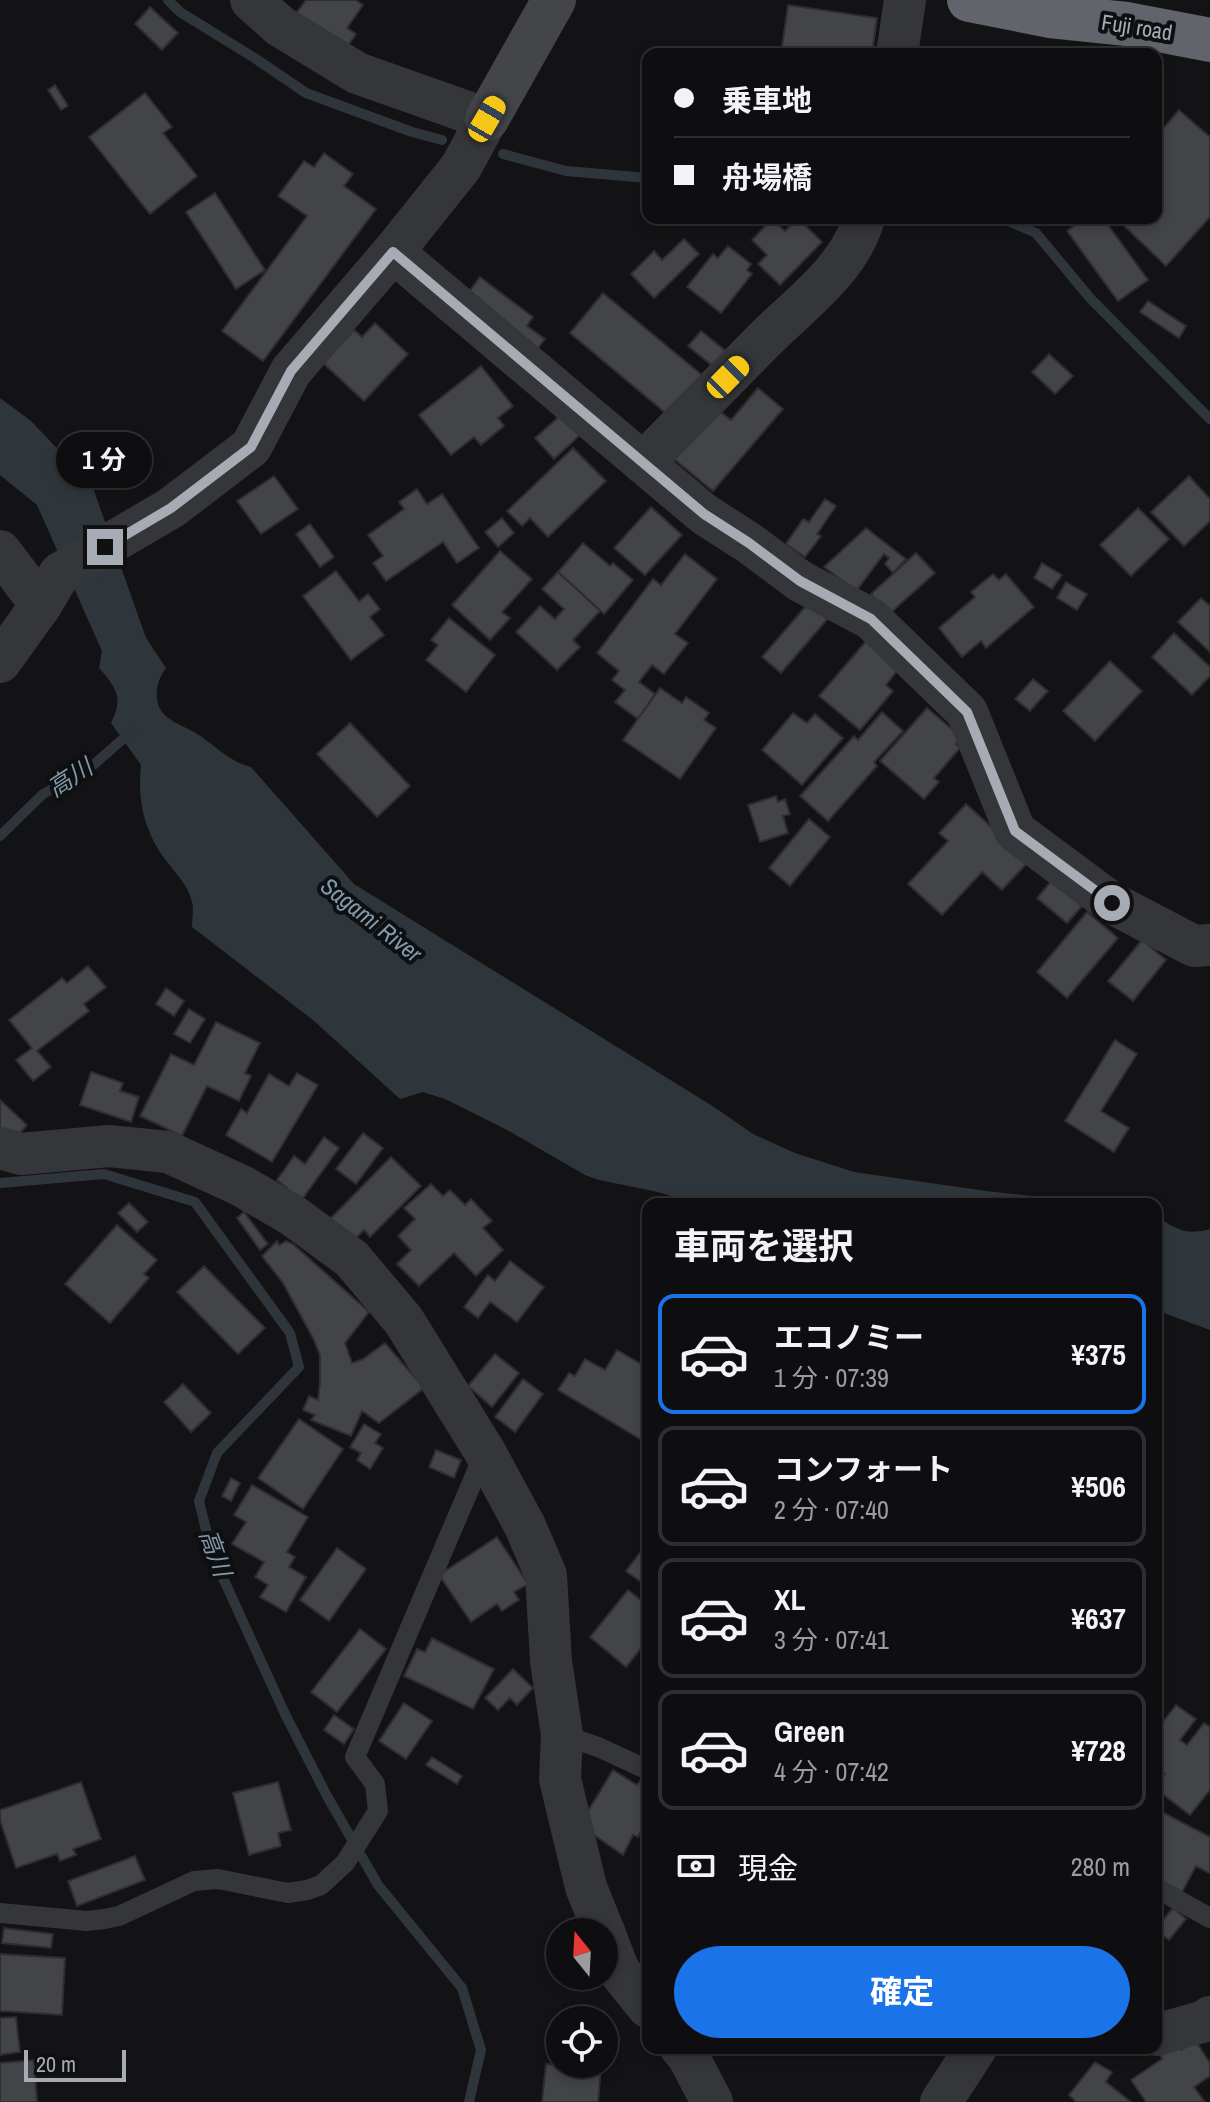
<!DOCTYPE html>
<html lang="ja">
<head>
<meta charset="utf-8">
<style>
  body { margin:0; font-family:"Archivo Narrow","Noto Sans JP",sans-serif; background:#1c1c1e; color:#f1f3f6; height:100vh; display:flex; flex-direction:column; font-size:30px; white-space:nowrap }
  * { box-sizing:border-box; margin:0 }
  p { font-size:26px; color:#9b9c9f }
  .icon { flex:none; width:44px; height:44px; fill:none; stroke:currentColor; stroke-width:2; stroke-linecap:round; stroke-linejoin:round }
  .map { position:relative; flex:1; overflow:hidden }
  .details { position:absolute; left:642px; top:1198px; width:520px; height:856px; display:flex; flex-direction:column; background:#0e0e10; border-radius:16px; box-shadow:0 4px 12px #0003,0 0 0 2px #2e2e30 }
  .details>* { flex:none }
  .hud { position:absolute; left:642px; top:48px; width:520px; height:176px; border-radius:16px; box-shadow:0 4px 12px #0003,0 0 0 2px #2e2e30; display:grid; align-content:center; height:176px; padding:0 32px; background:#0e0e10 }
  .needle { width:52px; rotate:342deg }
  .buttons { position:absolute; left:546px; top:1918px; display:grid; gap:16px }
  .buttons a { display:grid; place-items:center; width:72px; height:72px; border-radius:50%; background:#0e0e10; box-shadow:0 4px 12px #0003,0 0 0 2px #2e2e30; font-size:40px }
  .scale { position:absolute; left:24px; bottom:20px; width:102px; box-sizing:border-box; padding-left:8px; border:4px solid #a7abb4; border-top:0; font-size:22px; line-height:28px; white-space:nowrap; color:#a7abb4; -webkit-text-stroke:6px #0e0f10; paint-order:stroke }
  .end { position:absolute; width:36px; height:36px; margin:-18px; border:10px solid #a7abb4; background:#111; box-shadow:0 0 0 4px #111 }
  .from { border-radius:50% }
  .bubble { position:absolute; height:56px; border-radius:28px; background:#0e0e10; box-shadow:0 4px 12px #0003,0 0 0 2px #2e2e30; font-size:26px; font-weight:700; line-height:56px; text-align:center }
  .car { position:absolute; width:24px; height:48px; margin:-24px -12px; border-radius:10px; box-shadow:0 0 6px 2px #0007; background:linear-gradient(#f5c518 24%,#345 0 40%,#f5c518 0 76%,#345 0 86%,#f5c518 0) }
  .hud b { display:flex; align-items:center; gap:28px; height:76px; font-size:30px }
  .hud b+b { border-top:2px solid #2e2e30 }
  .hud i { width:20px; height:20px; background:#f1f3f6 }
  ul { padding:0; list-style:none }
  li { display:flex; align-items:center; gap:24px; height:120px; margin:0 16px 12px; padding:0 16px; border:4px solid #2e2e30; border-radius:16px }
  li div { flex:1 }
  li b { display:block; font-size:30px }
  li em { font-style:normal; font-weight:700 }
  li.on { border-color:#1a73e8 }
  li>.icon { width:72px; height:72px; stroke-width:1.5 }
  h2 { padding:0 32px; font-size:36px; line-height:96px }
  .pay { display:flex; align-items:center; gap:20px; height:88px; padding:0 32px; font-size:30px }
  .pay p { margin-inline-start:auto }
  .cta { display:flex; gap:16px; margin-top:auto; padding:16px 32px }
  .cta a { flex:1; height:92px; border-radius:48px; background:#1a73e8; color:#fff; font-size:32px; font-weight:700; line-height:92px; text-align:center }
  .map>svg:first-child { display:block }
  .water { fill:#2e363c }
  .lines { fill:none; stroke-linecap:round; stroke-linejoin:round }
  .stream { stroke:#2e363c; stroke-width:10 }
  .building { fill:#434448; stroke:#2e2e31; stroke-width:2 }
  .lane { stroke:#353639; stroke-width:20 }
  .street { stroke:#353639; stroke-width:42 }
  .secondary { stroke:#434549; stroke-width:44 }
  .highway { stroke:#61646a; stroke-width:44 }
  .route { stroke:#a7abb4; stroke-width:10 }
  .labels { text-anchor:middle; stroke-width:8; stroke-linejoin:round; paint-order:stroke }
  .street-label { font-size:22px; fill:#a7abb4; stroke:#0e0f10 }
  .water-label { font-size:24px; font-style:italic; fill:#8199ab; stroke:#0e0f10 }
</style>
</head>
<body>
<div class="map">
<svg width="1210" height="2102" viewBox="0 0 1210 2102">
  <rect width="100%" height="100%" fill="#131315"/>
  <!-- water -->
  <g class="water">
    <path d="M0,398l31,23 61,64 54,153 20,30c-6,8 -8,14 -9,23 -3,30 26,32 45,46 16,12 29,25 49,30l103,117 360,223 39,27 42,19 59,19 132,19 119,13h-408l-39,-12 -59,-12 -14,-5 -76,-44 -64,-32 -22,-7 -23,7 -87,-79 -121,-93c0,-8 2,-18 0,-25 -4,-20 -24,-36 -34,-53 -16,-27 -20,-53 -17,-84l-30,-42c13,-25 5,-36 -12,-55l3,-17 -65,-146 -37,-30z"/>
    <path d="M1156,1216c20,13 30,20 54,13v101l-54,-20z"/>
  </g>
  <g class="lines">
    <!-- stream -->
    <g class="stream">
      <path d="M168,0l12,12 73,45 53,36 106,39 30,8"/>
      <path d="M503,154l63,17 82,7"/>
      <path d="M1001,218l35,15 54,65 120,121"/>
      <path d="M0,836l43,-42 48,-27 41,-36"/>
      <path d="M0,1183l104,-9 91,28 95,131 9,34 -82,86 -18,48 13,53 74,162 41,80 51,89 84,103 19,62 -12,52"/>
    </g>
  </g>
  <!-- building -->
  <g class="building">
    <path d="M306,0h50l7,5 -16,23 9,6 -14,20 -50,-35z"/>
    <path d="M788,5l89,13 -5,36h-91z"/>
    <path d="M150,7l28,26 -16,17 -27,-26z"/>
    <path d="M55,85l13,21 -7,4 -13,-20z"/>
    <path d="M145,93l27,34 -9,6 34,43 -47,38 -61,-77z"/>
    <path d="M1179,110l31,27v80l-44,49 -50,-48h40v-81z"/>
    <path d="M324,153l29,21 -9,12 32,23 -113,152 -41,-30 85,-115 -29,-20 26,-35 10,6z"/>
    <path d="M215,193l50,77 -29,19 -50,-77z"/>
    <path d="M798,218l24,24 -42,43 -22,-21 9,-9 -15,-15 20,-21 13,12z"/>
    <path d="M1085,218h18l45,62 -30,21 -51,-70z"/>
    <path d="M684,239l15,15 -45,44 -23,-24 23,-23 8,9z"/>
    <path d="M728,246l23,18 -4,6 5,4 -31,39 -34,-26 26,-33 5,4z"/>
    <path d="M480,277l53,40 -6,9 18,13 -9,12 -71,-54z"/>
    <path d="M603,293l99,82 -34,40 -98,-82z"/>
    <path d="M1148,301l38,25 -7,12 -39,-26z"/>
    <path d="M375,323l33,31 -44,47 -41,-38 31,-33 8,7z"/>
    <path d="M701,331l26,21 -13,15 -26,-21z"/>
    <path d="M1049,354l24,22 -18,18 -23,-22z"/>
    <path d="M481,366l32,40 -15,12 6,8 -23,19 -7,-8 -23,18 -32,-40z"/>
    <path d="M758,388l25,21 -70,82 -45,-37 49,-45 14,11z"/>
    <path d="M562,414l18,21 -26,24 -19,-21z"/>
    <path d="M573,448l33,33 -58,56 -18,-19 -8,8 -15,-15z"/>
    <path d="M274,476l24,33 -37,25 -24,-33z"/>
    <path d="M1189,476l21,23v22l-26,25 -33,-34z"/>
    <path d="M417,489l10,15 15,-10 37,54 -22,15 -14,-21 -57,39 -13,-18 10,-7 -15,-21 36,-26 -5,-7z"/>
    <path d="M825,499l11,7 -19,28 4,2 -16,21 -19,-13 17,-25 6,3z"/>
    <path d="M651,507l31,28 -37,40 -31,-27z"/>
    <path d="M1138,508l31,31 -38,37 -31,-31z"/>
    <path d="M502,518l12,15 -16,14 -13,-15z"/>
    <path d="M310,524l24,33 -14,10 -24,-33z"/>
    <path d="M866,528l40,31 -13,14 -8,-9 4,-6 -5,-4 -28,37 -32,-24z"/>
    <path d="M583,543l27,23 3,-3 20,17 -29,34 -46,-42z"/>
    <path d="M500,551l32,28 -30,33 8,6 -20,22 -38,-35z"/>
    <path d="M916,553l19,20 -46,41 -18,-20z"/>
    <path d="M685,554l32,25 -42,55 13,9 -24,31 -12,-9 -13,17 16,12 -17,25 -23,-17 10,-12 -13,-10 7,-9 -22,-18 56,-74 8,6z"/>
    <path d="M1042,563l20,12 -10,14 -18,-11z"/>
    <path d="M336,571l23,30 9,-7 12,15 -10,8 14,18 -33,25 -48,-64z"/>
    <path d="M558,572l42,39 -27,29 7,7 -23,23 -41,-38 24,-26 15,13 9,-10 -22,-20z"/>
    <path d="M993,574l6,6 7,-6 28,33 -48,41 -5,-7 -19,16 -23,-29 36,-31 -4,-5z"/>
    <path d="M1066,582l21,12 -10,16 -20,-12z"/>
    <path d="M1201,598l9,8v46l-32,-30z"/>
    <path d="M811,600l19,16 -49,57 -19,-16z"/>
    <path d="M449,618l46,37 -29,37 -40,-32 12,-15 -7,-5z"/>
    <path d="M1174,633l36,34v9l-18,19 -40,-38z"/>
    <path d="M868,639l32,28 -14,18 7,6 -33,39 -41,-34z"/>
    <path d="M1110,661l32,30 -47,50 -32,-30z"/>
    <path d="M1033,679l15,12 -18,20 -15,-12z"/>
    <path d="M660,688l22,15 4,-6 23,16 -5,7 12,8 -36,51 -57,-39z"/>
    <path d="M927,708l34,29 -5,7 4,4 -26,30 5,4 -15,17 -44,-38z"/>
    <path d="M882,712l21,19 -29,31 3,4 -49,55 -28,-25 54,-60 4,4z"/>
    <path d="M793,713l14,10 8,-9 28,24 -41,47 -40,-35z"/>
    <path d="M350,723l60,63 -33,31 -60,-63z"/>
    <path d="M776,796l2,6 7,-3 5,15 -7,2 5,17 -28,9 -12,-37z"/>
    <path d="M966,804l63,57 -27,29 -20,-18 -40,43 -34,-31 40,-43 -9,-8z"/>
    <path d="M809,819l21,18 -40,49 -21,-18z"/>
    <path d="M1052,880l30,26 -15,17 -30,-25z"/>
    <path d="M1087,912l31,26 -51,60 -30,-26z"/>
    <path d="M1142,940l24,20 -33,41 -25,-20z"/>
    <path d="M88,966l18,21 -22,17 5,7 -52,40 14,16 -18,14 -17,-21 16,-12 -23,-28 53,-42 5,5z"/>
    <path d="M166,988l18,13 -10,15 -18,-12z"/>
    <path d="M189,1009l16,10 -15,24 -16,-9z"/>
    <path d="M216,1022l44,21 -15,30 6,3 -12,25 -32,-15 -25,50 -42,-20 31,-62 23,11z"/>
    <path d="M1115,1040l22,14 -36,57 28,17 -15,24 -49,-31z"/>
    <path d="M91,1072l32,11 -3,8 19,6 -8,25 -51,-17z"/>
    <path d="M297,1073l21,12 -46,77 -46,-27 15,-26 6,4 22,-39 20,12z"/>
    <path d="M0,1100l27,25 -11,13 -16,-3z"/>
    <path d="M363,1133l20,15 -27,36 -20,-15z"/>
    <path d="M324,1137l15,11 -39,54 -15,-11 2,-3 -10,-8 17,-24 11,8z"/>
    <path d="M391,1157l30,29 -51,51 -6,-7 -13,13 -22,-23z"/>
    <path d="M431,1184l12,12 7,-6 15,15 6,-6 21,22 -9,7 20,22 -27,26 -22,-23 -35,33 -22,-22 14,-14 -13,-14 17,-17 -11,-11z"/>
    <path d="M129,1203l19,19 -11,10 -19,-19z"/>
    <path d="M244,1212l24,32 -8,6 -23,-32z"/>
    <path d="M117,1225l40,35 -13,14 5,4 -39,45 -45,-39z"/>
    <path d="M277,1241l2,4 7,-4 7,3 76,68 -24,31 7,20 11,-4 22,-16 39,45 -45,35 -17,-12 -11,25 -40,-16 4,-5 -12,-5 6,-14 9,4 2,-17v-28l-7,-17 -30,-55 -21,-27z"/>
    <path d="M510,1261l34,26 -27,35 -27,-20 -12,16 -14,-11 24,-32 7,6z"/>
    <path d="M204,1266l61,62 -27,26 -61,-62z"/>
    <path d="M617,1350l31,18v69l-3,5 -87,-52 11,-17 6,3 10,-17 20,11z"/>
    <path d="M495,1354l24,19 -27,34 -24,-21z"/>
    <path d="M523,1379l20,15 -28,38 -20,-15z"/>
    <path d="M183,1384l28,29 -20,19 -27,-30z"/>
    <path d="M299,1419l44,30 -40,60 -45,-31z"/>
    <path d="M364,1424l17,10 -6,9 8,5 -13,21 -13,-9 4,-7 -11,-6z"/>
    <path d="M436,1450l25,10 -7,18 -25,-11z"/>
    <path d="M231,1478l9,5 -9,18 -9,-5z"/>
    <path d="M252,1485l56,32 -21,35 8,5 -6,10 17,10 -20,35 -26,-15 8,-12 -13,-8 9,-15 -32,-18 14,-22 -12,-7z"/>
    <path d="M497,1537l31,47 -14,8 5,8 -17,11 -5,-7 -26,18 -32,-47z"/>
    <path d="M648,1542v45l-22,-16z"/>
    <path d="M337,1548l29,21 -37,52 -29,-21z"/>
    <path d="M628,1590l20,16v34l-22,27 -36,-30z"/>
    <path d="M360,1629l26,20 -49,63 -26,-20z"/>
    <path d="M432,1638l62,31 -21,40 -69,-33 13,-27 8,3z"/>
    <path d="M513,1669l20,19 -16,17 -7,-7 -12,12 -13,-12z"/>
    <path d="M404,1703l28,18 -26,38 -27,-18z"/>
    <path d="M1176,1705l20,14 -16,21 7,5 17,-22 6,4v63l-20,25 -34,-26v-3l9,-12 -9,-6v-37z"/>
    <path d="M334,1715l20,14 -10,15 -20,-14z"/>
    <path d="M432,1757l30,19 -5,8 -31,-19z"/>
    <path d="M613,1770l24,15 7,-9 4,2v27l-3,-1 -3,7 6,5 -10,21 -5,-2 -10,20 -39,-27 -2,-7z"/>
    <path d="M81,1782l20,57 -28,10 3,6 -16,6 -3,-7 -41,14 -16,-48v-10z"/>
    <path d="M278,1782l13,48 -13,3 3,13 -32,9 -16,-62z"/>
    <path d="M1156,1809l54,28v35l-1,1 -13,-7 -14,26 -26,-14z"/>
    <path d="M135,1856l10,24 -68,26 -9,-25z"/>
    <path d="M1173,1908l13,11 -17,21 -13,-10v-2z"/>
    <path d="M4,1928l49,6 -2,14 -49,-5z"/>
    <path d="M0,1954l65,4 -3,57 -62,-4z"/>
    <path d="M16,2017l4,35 -20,3v-37z"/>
    <path d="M1195,2040l15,23v13l-16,11 11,15h-59l-15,-22 31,-21 -3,-6 17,-10 5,7z"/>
    <path d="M34,2060l3,42h-37v-39z"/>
    <path d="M1095,2062l17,10 -6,10 25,20h-55l-7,-7z"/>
    <path d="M546,2064l55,5 -3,33h-56z"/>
  </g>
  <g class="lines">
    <!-- lane -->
    <g class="lane">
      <path d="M562,1735l36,12 50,23"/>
      <path d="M1156,1888l54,30"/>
      <path d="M0,1913l87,8 17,-2 15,-3 75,-35 24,-2 70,14 19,-3 14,-5 24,-22 33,-52 -3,-27 -20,-27 130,-305"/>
    </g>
    <!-- street -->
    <g class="street">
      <path d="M897,54l8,-54"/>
      <path d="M393,252l311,262 45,29 51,38 71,38 96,93 48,119 97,72 82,43 16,-1"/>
      <path d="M643,463c40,-41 81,-82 121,-123 36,-36 86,-71 100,-122"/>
      <path d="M0,551l41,54"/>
      <path d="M0,662l41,-57 19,-32 111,-65 80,-61 40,-76 102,-119 68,-85 26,-48 -130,-46 -77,-47 -29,-26"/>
      <path d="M0,1148l21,6 88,-8 59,6 74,34 50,29 60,44 52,62 81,131 40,74 21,49 5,86 11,74 -2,44 26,108 18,45"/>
      <path d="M604,1932l15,39 29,36"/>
      <path d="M1156,2035l49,-14 5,-4"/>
      <path d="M681,2048l7,8 24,46"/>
      <path d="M941,2102l35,-54"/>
    </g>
    <!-- secondary -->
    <path class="secondary" d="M487,119l67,-119"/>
    <!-- highway -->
    <path class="highway" d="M969,0l81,16 77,8 83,16"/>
  </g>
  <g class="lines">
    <!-- route -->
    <path class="route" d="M105,547l66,-39 80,-61 40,-76 102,-119 311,262 45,29 51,38 71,38 96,93 48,119 97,72"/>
  </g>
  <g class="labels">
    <!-- street labels -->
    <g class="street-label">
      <text transform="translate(1137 27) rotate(9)" y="8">Fuji road</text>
    </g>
    <!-- water labels -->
    <g class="water-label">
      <text transform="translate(70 778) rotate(-33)" y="8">高川</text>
      <text transform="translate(371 920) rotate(38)" y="8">Sagami River</text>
      <text transform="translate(215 1553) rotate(70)" y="8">高川</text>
    </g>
  </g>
</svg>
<div class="buttons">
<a><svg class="needle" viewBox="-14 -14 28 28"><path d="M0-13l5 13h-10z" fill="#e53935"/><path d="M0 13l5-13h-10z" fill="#9b9c9f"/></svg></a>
<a><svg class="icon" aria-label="locate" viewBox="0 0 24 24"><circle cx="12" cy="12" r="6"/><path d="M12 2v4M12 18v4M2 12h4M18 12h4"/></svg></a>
</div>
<div class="scale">20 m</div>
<i class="end from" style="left:1112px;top:903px"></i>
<i class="end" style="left:105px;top:547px"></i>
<div class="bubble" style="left:56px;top:432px;width:96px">1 分</div>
<i class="car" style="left:487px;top:119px;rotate:30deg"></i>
<i class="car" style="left:728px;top:377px;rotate:45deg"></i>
<div class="hud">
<b><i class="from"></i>乗車地</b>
<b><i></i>舟場橋</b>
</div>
<section class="details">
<h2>車両を選択</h2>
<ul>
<li class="on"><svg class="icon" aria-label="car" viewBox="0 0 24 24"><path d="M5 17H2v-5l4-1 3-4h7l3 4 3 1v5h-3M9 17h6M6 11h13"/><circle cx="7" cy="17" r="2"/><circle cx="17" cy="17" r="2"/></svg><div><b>エコノミー</b><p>1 分 · 07:39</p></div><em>¥375</em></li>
<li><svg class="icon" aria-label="car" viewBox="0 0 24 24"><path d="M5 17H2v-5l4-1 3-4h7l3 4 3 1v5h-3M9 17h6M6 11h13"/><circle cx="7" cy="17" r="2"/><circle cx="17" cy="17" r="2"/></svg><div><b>コンフォート</b><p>2 分 · 07:40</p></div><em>¥506</em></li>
<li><svg class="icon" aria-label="car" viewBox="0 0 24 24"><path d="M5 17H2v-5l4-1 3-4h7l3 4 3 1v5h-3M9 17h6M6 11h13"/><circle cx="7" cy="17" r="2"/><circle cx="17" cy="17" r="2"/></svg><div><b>XL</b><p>3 分 · 07:41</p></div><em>¥637</em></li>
<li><svg class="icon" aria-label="car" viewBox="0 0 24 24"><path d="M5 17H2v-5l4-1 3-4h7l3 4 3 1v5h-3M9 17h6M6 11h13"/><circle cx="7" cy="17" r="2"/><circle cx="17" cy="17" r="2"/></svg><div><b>Green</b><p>4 分 · 07:42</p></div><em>¥728</em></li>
</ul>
<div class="pay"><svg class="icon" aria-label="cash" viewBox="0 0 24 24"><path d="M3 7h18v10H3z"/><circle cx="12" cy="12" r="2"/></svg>現金<p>280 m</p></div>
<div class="cta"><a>確定</a></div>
</section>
</div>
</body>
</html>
